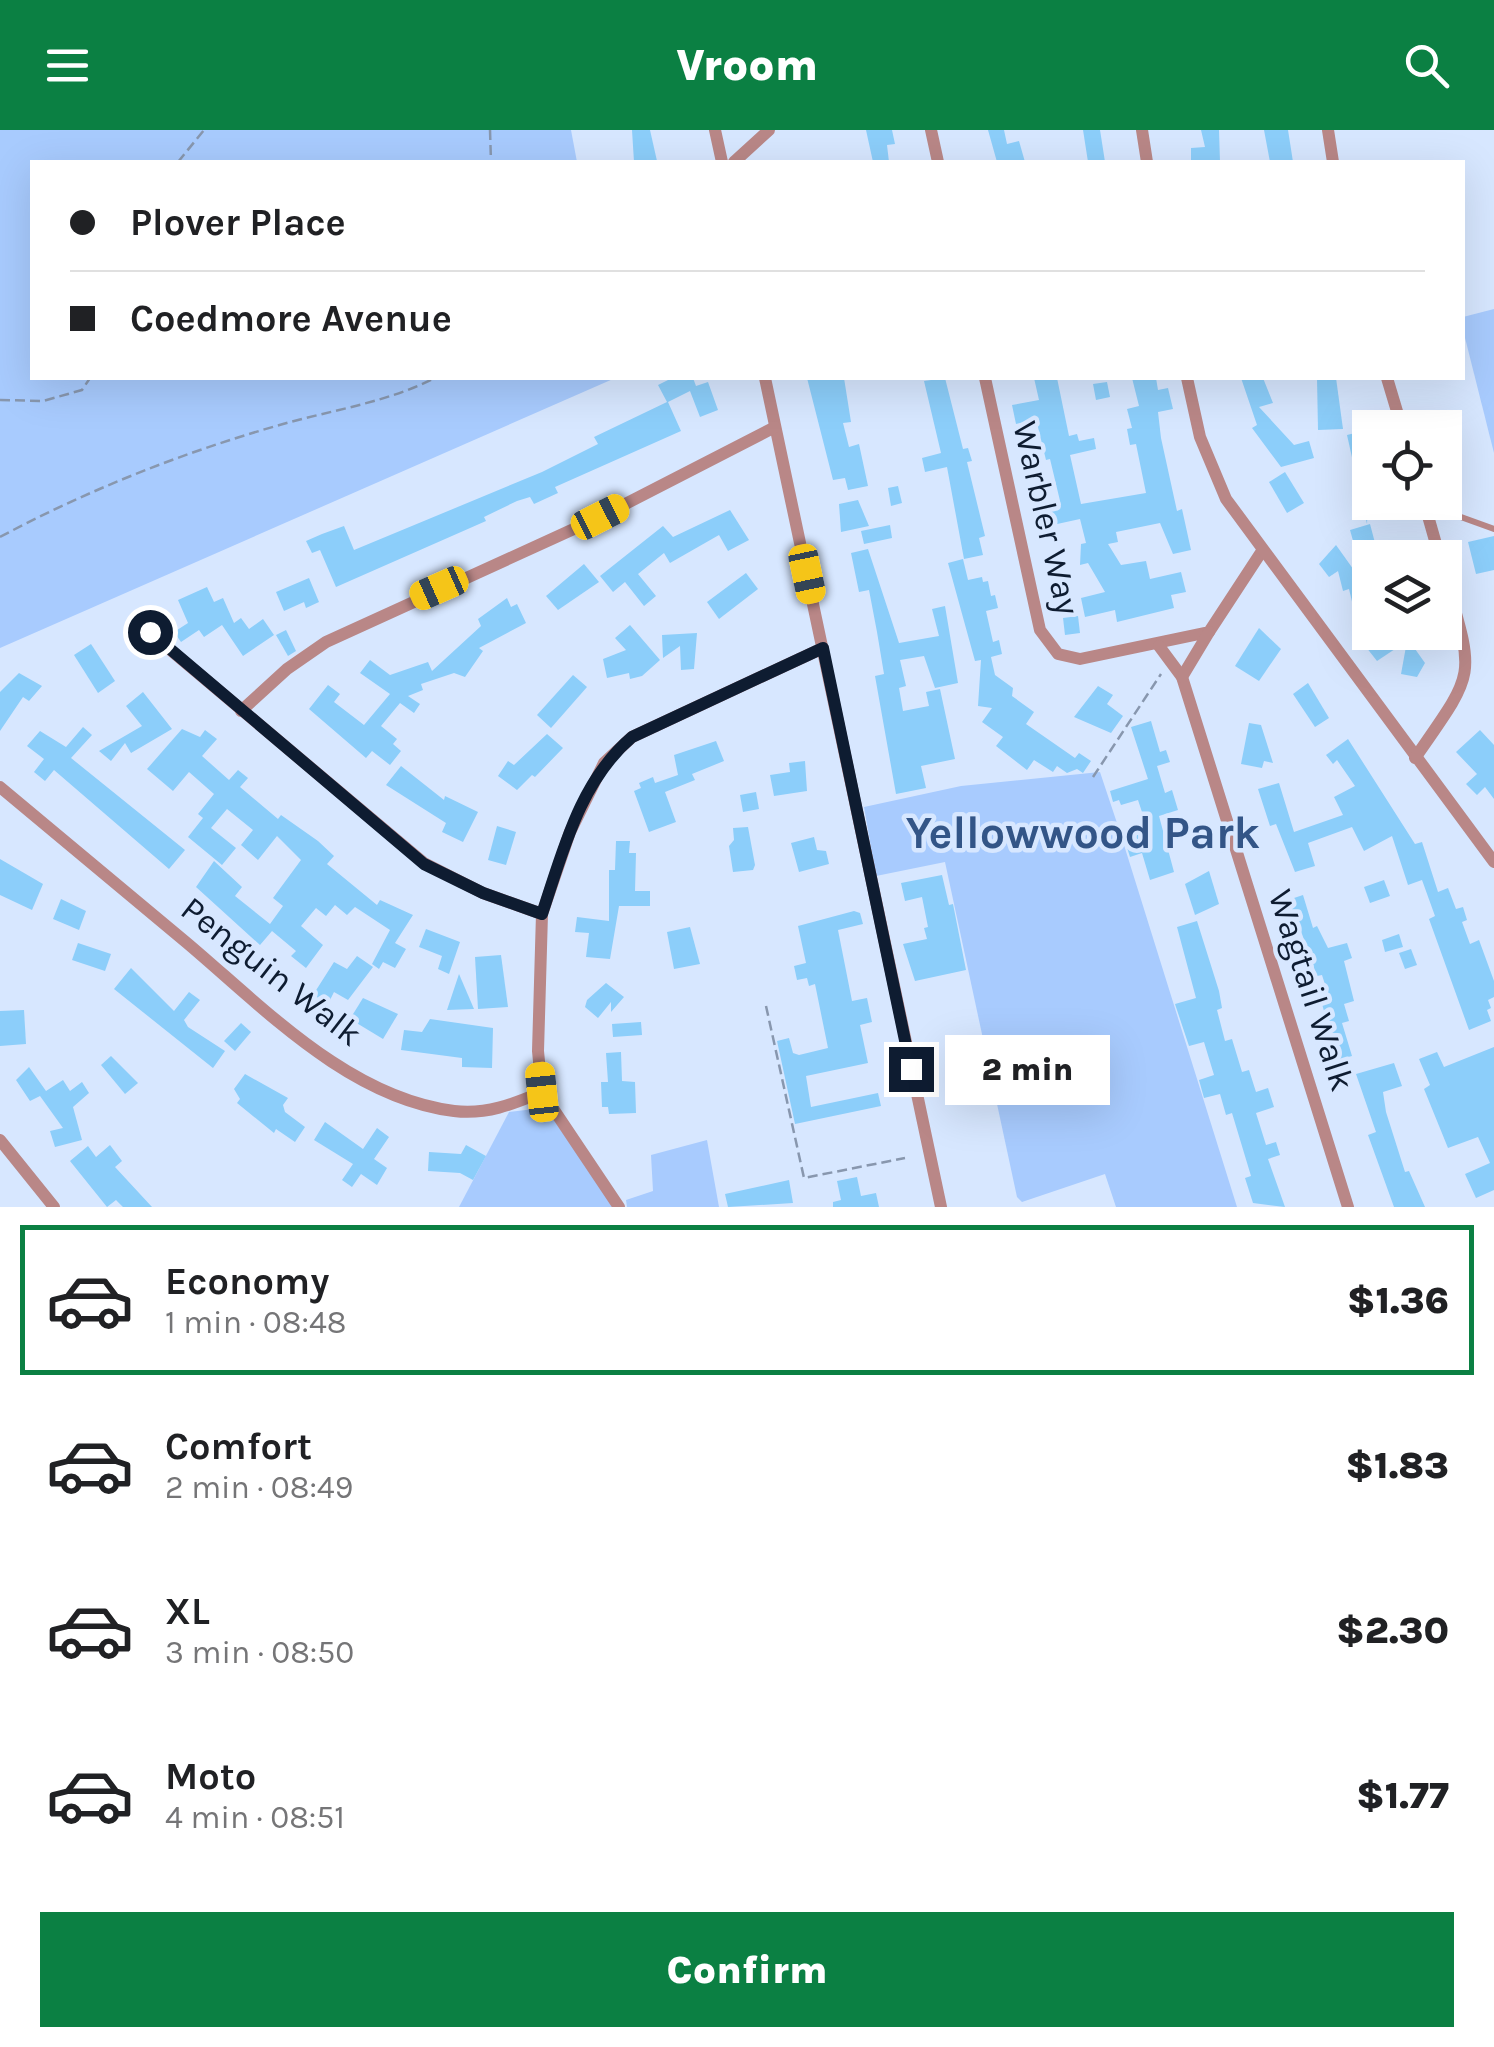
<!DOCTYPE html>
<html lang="en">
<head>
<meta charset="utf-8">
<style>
  body { margin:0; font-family:Karla,sans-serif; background:#f2f2f2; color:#202124; height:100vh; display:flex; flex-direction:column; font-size:38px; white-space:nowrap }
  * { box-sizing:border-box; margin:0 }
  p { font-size:32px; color:#757577 }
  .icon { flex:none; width:55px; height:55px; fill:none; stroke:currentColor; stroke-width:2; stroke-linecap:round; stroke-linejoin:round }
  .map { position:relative; height:1077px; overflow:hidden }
  .details { display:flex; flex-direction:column; background:#fff; flex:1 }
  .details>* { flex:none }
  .guide { position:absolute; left:30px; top:30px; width:1435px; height:220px; border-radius:0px; box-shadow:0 10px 40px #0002; display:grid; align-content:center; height:220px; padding:0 40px; background:#fff }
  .fabs { position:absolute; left:1352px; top:280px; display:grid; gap:20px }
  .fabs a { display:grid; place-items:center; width:110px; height:110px; border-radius:0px; background:#fff; box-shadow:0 10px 40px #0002; font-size:50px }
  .end { position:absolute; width:45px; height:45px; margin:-22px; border:12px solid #0e1c31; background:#fff; box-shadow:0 0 0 5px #fff }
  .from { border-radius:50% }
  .bubble { position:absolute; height:70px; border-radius:0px; background:#fff; box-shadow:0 10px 40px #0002; font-size:32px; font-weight:800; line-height:70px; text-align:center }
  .car { position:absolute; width:30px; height:60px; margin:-30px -15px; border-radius:12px; box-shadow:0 0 8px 2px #0007; background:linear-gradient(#f5c518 24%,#345 0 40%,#f5c518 0 76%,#345 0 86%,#f5c518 0) }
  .guide b { display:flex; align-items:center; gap:35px; height:95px; font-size:38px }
  .guide b+b { border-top:2px solid #e0e0e0 }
  .guide i { width:25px; height:25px; background:#202124 }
  ul { padding:18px 0 0; list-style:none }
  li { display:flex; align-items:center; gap:30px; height:150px; margin:0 20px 15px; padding:0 20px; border:5px solid transparent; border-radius:0px }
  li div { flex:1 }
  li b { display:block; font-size:38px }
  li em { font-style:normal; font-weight:800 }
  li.on { border-color:#0b8043 }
  li>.icon { width:90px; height:90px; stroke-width:1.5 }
  .cta { display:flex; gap:20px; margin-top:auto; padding:20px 40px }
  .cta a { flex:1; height:115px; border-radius:0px; background:#0b8043; color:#fff; font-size:40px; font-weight:800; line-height:115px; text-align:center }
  header { display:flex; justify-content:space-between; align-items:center; height:130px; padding:0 40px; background:#0b8043; color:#fff; font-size:45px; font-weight:800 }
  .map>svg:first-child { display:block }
  .green { fill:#a8cbfe }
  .building { fill:#8ccefa }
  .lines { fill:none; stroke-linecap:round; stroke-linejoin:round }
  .path { stroke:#8897ae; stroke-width:2.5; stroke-dasharray:10 5; stroke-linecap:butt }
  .service { stroke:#b98787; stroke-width:6 }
  .minor { stroke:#b98787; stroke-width:12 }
  .route { stroke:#0e1c31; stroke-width:12 }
  .labels { text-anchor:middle; stroke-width:9; stroke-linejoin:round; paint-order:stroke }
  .street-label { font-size:35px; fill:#0e1c31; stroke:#d7e7ff }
  .district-label { font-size:45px; font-weight:bold; fill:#335587; stroke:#d7e7ff }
</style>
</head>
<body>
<header><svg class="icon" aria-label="menu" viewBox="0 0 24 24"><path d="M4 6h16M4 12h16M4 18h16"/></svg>Vroom<svg class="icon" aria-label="search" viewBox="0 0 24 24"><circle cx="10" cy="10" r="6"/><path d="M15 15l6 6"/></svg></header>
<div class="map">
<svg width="1494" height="1077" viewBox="0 0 1494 1077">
  <rect width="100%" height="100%" fill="#d7e7ff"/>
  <!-- green -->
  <g class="green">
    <path d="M0,0h571l6,32h-545v216l581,1 -613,269z"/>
    <path d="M1494,179v144l-32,-127 1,-9z"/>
    <path d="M1100,642l19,57 118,378h-121l-11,-33 -83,28 -5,-5 -72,-335 -69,14 -12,-69 97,-21z"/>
    <path d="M534,979l20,11 60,87h-155l50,-95z"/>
    <path d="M707,1010l12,67h-92l-1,-7 27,-9 -2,-36z"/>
  </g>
  <!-- building -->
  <g class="building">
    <path d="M632,0h18l7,31 -23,1z"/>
    <path d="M866,0h26l3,14 -8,1 2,17h-16z"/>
    <path d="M988,0h16l3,14 12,-3 6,21h-28z"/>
    <path d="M1083,0h17l5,32h-17z"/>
    <path d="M1201,0h18l1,32h-29v-14l14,-1z"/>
    <path d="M1264,0h24l5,32h-23z"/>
    <path d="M672,248h21l3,8 12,-4 10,28 -18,7 -10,-26 -22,11 13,29 -126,56 3,6 -24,11 -4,-7 -13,4 -33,16 2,4 -150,66 -16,-37 -8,3 -6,-12 16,-7 22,-8 10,24 188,-78 56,-28 -4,-7 73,-35 -9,-17z"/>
    <path d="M807,248h37l7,44 -8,1 6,24 10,-3 9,42 -20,4 -3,-12 -12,2z"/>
    <path d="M945,248l18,71 5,-1 4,13 -5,1 18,74 -6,2 4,17 -19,4 -17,-92 -22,5 -3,-14 19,-5 -17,-72z"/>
    <path d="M1034,248h23l12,58 8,-2 2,7 15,-3 2,11 -26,6 11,49 65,-11 -10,-49 -6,1 -3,-16 5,-1 -5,-19 12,-3 -7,-28h24l2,12 10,-2 5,21 -15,3 3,26 16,73 5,-2 9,41 -18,4 -13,-31 -44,9 2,10 -10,2 13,21 25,-4 4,18 31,-7 5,20 -15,3 3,13 -57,14 -2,-12 -30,7 -4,-19 24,-6 -17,-29 -8,2 1,-21 5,-1 -6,-24 -32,7 -4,-17 17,-4 -11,-46 -4,1 -10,-41 -20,5 -4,-19 27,-5z"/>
    <path d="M1241,248h22l10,25 -14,4 35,38 15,-4 5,17 -33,9 -29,-39 5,-3z"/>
    <path d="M1317,248h19l7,51 -25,1z"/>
    <path d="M1107,252l3,15 -14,3 -3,-16z"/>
    <path d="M1359,302l11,32 -3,60 -20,-89z"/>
    <path d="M1285,342l19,31 -17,10 -18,-31z"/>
    <path d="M898,356l4,17 -11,3 -3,-18z"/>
    <path d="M858,370l11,26 -28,6 -2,-28z"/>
    <path d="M730,380l19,30 -21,11 -9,-16 -49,28 -6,-10 -26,21 18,22 -12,10 -19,-24 -12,10 -13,-16 63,-50 10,11z"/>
    <path d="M1370,394l9,34h-9v74h33l22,31 -8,14 -16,-3 6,-33 -30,20 -22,-28 4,-2 -10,-42 -6,2 -5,-20 -9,6 -10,-13 17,-19 30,42 -16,-57z"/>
    <path d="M890,395l2,13 -28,6 -3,-13z"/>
    <path d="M1494,406v34l-18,4 -8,-32z"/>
    <path d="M868,419l31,94 40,-7 -7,-27 13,-3 13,77 -23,5 -11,-32 -24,4 6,26 -7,2 4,23 26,-5 -3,-14 14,-3 15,70 -34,7 5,22 -30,6 -21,-118 9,-2 -7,-42 -8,-42 -10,2 -8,-39z"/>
    <path d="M963,429l5,21 14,-3 1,5 5,-1 3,15 4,-1 3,13 -12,3 7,31 6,-2 3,14 -11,3 4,18 18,13 -1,8 22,16 -8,12 49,34 4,-5 12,8 -8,12 -6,-4 -10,4 -10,-7 -4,6 -19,-12 -7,10 -31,-24 7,-9 -21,-15 10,-14 -14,-2 3,-46 -6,1 -27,-98z"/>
    <path d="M584,434l15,18 -41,28 -12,-14z"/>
    <path d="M746,443l12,16 -39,30 -12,-17z"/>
    <path d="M309,448l10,24 -13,6 -2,-6 -20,9 -8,-19z"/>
    <path d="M207,457l7,15 9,-4 11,25 7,-5 8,11 14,-10 11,16 -31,21 -21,-31 -18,12 -5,-7 -18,12 -7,-10 14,-9 -10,-23z"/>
    <path d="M507,468l4,9 6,-3 9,19 -47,25 4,3 -18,26 -11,-4 -33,11 2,6 -15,6 12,8 -6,9 -14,-10 -19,23 16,13 -4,5 8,7 -11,14 -18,-14 -6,7 -57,-49 19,-24 12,9 -6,8 30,23 26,-31 -30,-21 10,-13 20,15 38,-13 4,9 49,-45 -3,-7z"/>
    <path d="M1078,486l2,17 -15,2 -2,-17z"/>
    <path d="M630,495l30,35 -18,16 -12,3 -1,-6 -22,5 -4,-19 23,-9 -11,-12z"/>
    <path d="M1259,498l22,21 -22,32 -24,-15z"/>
    <path d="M286,500l10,21 -8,5 -12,-21z"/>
    <path d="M697,503l-3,36 -13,1 -1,-24 -17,12 -1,-23z"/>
    <path d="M91,514l24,37 -17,12 -24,-38z"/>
    <path d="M19,543l23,13 -13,15 -6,-4 -23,34v-39z"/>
    <path d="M573,545l14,12 -36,41 -14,-13z"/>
    <path d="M1308,553l21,35 -14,9 -22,-33z"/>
    <path d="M1098,556l15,9 -6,9 16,12 -12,17 -37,-16z"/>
    <path d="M143,562l29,37 -41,24 -6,-10 -14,18 -12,-10 43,-25 -16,-20z"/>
    <path d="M1151,591l9,31 6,-2 4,12 -13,4 8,27 7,-3 6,20 -19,6 15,56 -24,8 -8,-27 -12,4 -6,-19 24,-8 -10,-30 -17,5 -2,-5 -6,2 -3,-11 38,-12 -17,-52z"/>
    <path d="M1249,593l12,2 12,38 -9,-2 -2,7 -21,-4z"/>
    <path d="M83,597l9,8 -21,23 114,92 -16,19 -115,-99 -9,11 -11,-9 10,-13 -17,-13 13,-15 26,16z"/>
    <path d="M182,599l18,8 5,-7 12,9 -15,17 27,24 9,-10 10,8 -8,9 38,32 3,-4 37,26 16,15 -7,8 50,41 3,-5 33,15 -18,28 11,6 -11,19 -12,-6 -4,7 -7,-5 18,-34 -35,-23 -8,8 -12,-10 -9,11 -10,-8 -15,18 22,19 -17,23 -15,-12 5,-5 -24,-20 -12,14 -64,-58 18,-26 28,26 -7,9 35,28 13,-18 -10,-8 28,-38 -24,-24 -19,24 -17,-15 12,-15 -26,-21 -16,19 25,20 -14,17 -34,-28 15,-19 -5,-4 16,-20 -25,-22 -16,19 -26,-22z"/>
    <path d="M1480,600l14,15v54l-9,-12 -8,8 -11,-11 11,-10 -21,-22z"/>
    <path d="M547,604l16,14 -28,29 -3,-2 -15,15 -19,-14 10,-15 6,4z"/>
    <path d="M1348,609l67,105 7,-2 16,50 10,-4 8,21 7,-2 4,13 -5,2 8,22 9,-4 15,41v16l-6,3 3,8 -4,2 4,11 -22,9 -40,-111 6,-3 -13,-36 -14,5 -16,-49 -28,15 -12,-24 -44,16 7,23 -20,6 -19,-48 -6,2 -12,-37 21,-6 15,49 49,-17 -9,-18 21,-11 -18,-26 -4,4 -7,-9z"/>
    <path d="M716,611l8,20 -32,13 3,6 -30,12 11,30 -27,10 -15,-41 7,-3 -2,-5 14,-6 2,6 23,-8 -4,-20z"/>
    <path d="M805,631l2,30 -33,5 -4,-21 20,-3 -1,-9z"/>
    <path d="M401,636l43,34 1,-4 33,16 -15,30 -21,-10 4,-9 -60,-38z"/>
    <path d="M756,662l3,17 -16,3 -3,-17z"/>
    <path d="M497,696l19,6 -10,33 -18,-5z"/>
    <path d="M748,697l7,38 -2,5 -20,2 -4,-26 5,-6 -1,-12z"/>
    <path d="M814,707l3,13 9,1 3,13 -30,8 -8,-29z"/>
    <path d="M616,711h14l-1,12h7l-1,38h15v15h-31l-9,53 -24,-2 3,-24 -14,-1 2,-15 32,4v-51h6z"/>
    <path d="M0,729l43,25 -11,26 -32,-15z"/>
    <path d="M1209,741l10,33 -24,11 -10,-31z"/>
    <path d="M942,745l7,30 4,-1 13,66 -51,11 -12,-37 24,-5 -3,-11 4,-1 -6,-30 -17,4 -4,-18z"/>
    <path d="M1384,750l6,16 -20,7 -6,-16z"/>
    <path d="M1303,765l10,33 4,-2 11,22 19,-5 5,15 -8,3 10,40 -10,3 5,17 -7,2 10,33 -15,4 -16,-60 8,-3 -7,-22 -5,1 -20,-56 -18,2 -3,-10 17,-5 -2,-8z"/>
    <path d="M61,769l25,12 -7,19 -26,-11z"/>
    <path d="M854,781l6,2 3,11 -25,6 14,71 15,-3 5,24 -12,3 8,38 -62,13 5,31 67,-14 3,13 -86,18 -18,-83 12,-3 4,15 6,2 29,-7 -13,-64 -6,2 -2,-8 -10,2 -3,-14 12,-3 -8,-37z"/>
    <path d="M1197,791l22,70 3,17 -5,2 8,31 7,-2 10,33 7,-2 7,22 12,-4 6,19 -18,6 10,32 10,-3 4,13 -12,4 17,48 -32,-4 -8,-25 6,-2 -19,-63 -6,2 -6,-21 -16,4 -5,-18 15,-5 -10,-33 -15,4 -14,-42 21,-6 -19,-71z"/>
    <path d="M690,797l10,37 -26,5 -7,-37z"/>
    <path d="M426,799l34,13 -11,32 -11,-5 4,-13 -23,-9z"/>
    <path d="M1399,804l4,13 -18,5 -3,-12z"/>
    <path d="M78,813l33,11 -6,17 -33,-11z"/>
    <path d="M1411,819l6,16 -12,4 -6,-16z"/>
    <path d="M501,825l7,52 -30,2 -3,-52z"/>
    <path d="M357,826l16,11 -25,33 -14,-8 -6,12 -15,-9 21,-33 13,7z"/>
    <path d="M131,838l43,43 15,-19 11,8 -16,20 4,7 37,24 -12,17 -99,-79z"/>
    <path d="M459,844l15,35 -27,1z"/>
    <path d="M606,853l18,14 -13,15v-10l-13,16 -13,-11 2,-7z"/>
    <path d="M363,868l35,16 -15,25 -33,-20z"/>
    <path d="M24,880l2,34 -26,2v-35z"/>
    <path d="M430,889l63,9 -1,40 -30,-1v-9l-61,-8 3,-20 18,2z"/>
    <path d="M641,892l1,13 -29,2 -1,-13z"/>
    <path d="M241,893l10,9 -16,19 -11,-10z"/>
    <path d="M1494,917v143l-18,8 -11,-24 25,-11 -12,-26 -30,11 -24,-59 6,-4 -11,-26 18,-7 7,15z"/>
    <path d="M621,922l1,29 13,1 1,31 -27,1 -1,-7h-6l-1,-25h7l-2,-29z"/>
    <path d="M111,926l27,27 -13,11 -24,-29z"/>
    <path d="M1394,933l8,23 -19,6 3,20 19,60 4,-1 16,36h-31l-26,-72 8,-3 -20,-58z"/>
    <path d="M29,937l17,24 17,-11 7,11 12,-9 7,11 -16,14 9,33 -27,7 -5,-16 13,-3 -23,-32 -10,5 -14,-21z"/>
    <path d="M245,944l43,24 -5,7 2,7 20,15 -10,15 -19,-13 -2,4 -37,-30 3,-4 -6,-10z"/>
    <path d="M325,992l38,27 14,-21 12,9 -15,22 13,9 -10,17 -16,-11 -9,13 -10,-7 11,-16 -39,-24z"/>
    <path d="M110,1015l12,16 -7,6 37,40h-29l-7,-7 -9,7 -37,-46 18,-15 8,11z"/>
    <path d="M466,1015l20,11 -13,24 -13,-7 -32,-2 1,-19 32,2z"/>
    <path d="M857,1047l4,19 15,-3 3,14h-46v-5l8,-2 -4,-19z"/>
    <path d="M789,1050l4,23 -65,4 -3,-13z"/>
  </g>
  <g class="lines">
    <!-- path -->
    <g class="path">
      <path d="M490,0l1,32"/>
      <path d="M178,32l26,-32"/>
      <path d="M0,270l43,1 39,-11 8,-12"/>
      <path d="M0,407c90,-48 184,-85 283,-113 50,-14 105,-22 152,-46"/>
      <path d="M1093,647l68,-103"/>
      <path d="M766,876l38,172 101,-20"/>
    </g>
    <!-- service -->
    <path class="service" d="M1425,374l69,25"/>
    <!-- minor -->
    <g class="minor">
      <path d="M715,0l7,32"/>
      <path d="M931,0l7,32"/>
      <path d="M1142,0l5,32"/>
      <path d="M1328,0l5,32"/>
      <path d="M734,32l35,-32"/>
      <path d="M765,248l176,829"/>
      <path d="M985,248l55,252 18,24 22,5 129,-27 53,-81"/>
      <path d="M1187,248l13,59 26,62 268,363"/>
      <path d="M1387,248l15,50"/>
      <path d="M1424,372l16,56"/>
      <path d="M149,502l275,231 59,30 59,21"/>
      <path d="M1159,516l23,31 166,530"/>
      <path d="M1182,547l27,-45"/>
      <path d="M241,581l46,-42 39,-27 274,-125 175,-90"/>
      <path d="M1415,628c62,-89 60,-79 30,-183"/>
      <path d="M0,657c62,52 125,104 187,156 77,65 162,155 267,168 33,4 59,-7 88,-19"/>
      <path d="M0,1010l54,67"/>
      <path d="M619,1077l-77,-115 -4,-41 4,-137 28,-82 34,-69 28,-26 191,-89"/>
    </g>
  </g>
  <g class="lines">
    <!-- route -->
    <path class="route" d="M150,502l274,232 59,29 59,21c21,-63 38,-133 90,-177l191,-89 88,421"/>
  </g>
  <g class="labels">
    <!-- street labels -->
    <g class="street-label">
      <text transform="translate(1047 388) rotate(77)" y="12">Warbler Way</text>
      <text transform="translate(272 841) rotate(38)" y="12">Penguin Walk</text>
      <text transform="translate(1312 860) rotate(72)" y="12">Wagtail Walk</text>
    </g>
    <!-- district labels -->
    <g class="district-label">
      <text x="1083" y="718">Yellowwood Park</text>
    </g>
  </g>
</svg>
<div class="fabs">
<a><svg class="icon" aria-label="locate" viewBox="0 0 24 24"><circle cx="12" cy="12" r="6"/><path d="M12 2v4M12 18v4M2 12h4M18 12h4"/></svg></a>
<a><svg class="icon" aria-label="layers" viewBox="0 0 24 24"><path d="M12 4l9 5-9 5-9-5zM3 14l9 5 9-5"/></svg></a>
</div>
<i class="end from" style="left:150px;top:502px"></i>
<i class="end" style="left:911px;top:939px"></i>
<div class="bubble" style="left:945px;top:905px;width:165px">2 min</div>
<i class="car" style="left:600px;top:387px;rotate:63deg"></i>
<i class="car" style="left:807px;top:444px;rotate:168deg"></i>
<i class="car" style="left:439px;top:458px;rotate:246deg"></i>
<i class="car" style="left:542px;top:962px;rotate:354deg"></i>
<div class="guide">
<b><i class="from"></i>Plover Place</b>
<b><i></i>Coedmore Avenue</b>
</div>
</div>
<section class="details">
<ul>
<li class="on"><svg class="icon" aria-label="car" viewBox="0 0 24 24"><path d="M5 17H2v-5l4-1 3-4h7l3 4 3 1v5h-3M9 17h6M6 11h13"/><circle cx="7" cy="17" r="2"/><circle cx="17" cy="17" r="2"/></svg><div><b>Economy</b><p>1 min · 08:48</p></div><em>$1.36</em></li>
<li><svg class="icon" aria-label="car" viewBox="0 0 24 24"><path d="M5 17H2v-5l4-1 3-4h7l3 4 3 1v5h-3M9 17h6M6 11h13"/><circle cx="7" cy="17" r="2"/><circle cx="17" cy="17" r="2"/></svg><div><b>Comfort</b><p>2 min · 08:49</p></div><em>$1.83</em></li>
<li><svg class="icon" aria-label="car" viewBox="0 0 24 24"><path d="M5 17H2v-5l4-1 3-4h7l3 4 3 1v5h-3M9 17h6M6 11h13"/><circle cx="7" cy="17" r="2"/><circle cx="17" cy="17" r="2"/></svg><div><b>XL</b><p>3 min · 08:50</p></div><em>$2.30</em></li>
<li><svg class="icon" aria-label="car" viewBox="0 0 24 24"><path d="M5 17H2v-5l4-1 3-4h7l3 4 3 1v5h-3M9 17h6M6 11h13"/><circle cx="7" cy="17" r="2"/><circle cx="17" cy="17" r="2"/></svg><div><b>Moto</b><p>4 min · 08:51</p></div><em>$1.77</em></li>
</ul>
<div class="cta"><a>Confirm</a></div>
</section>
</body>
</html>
